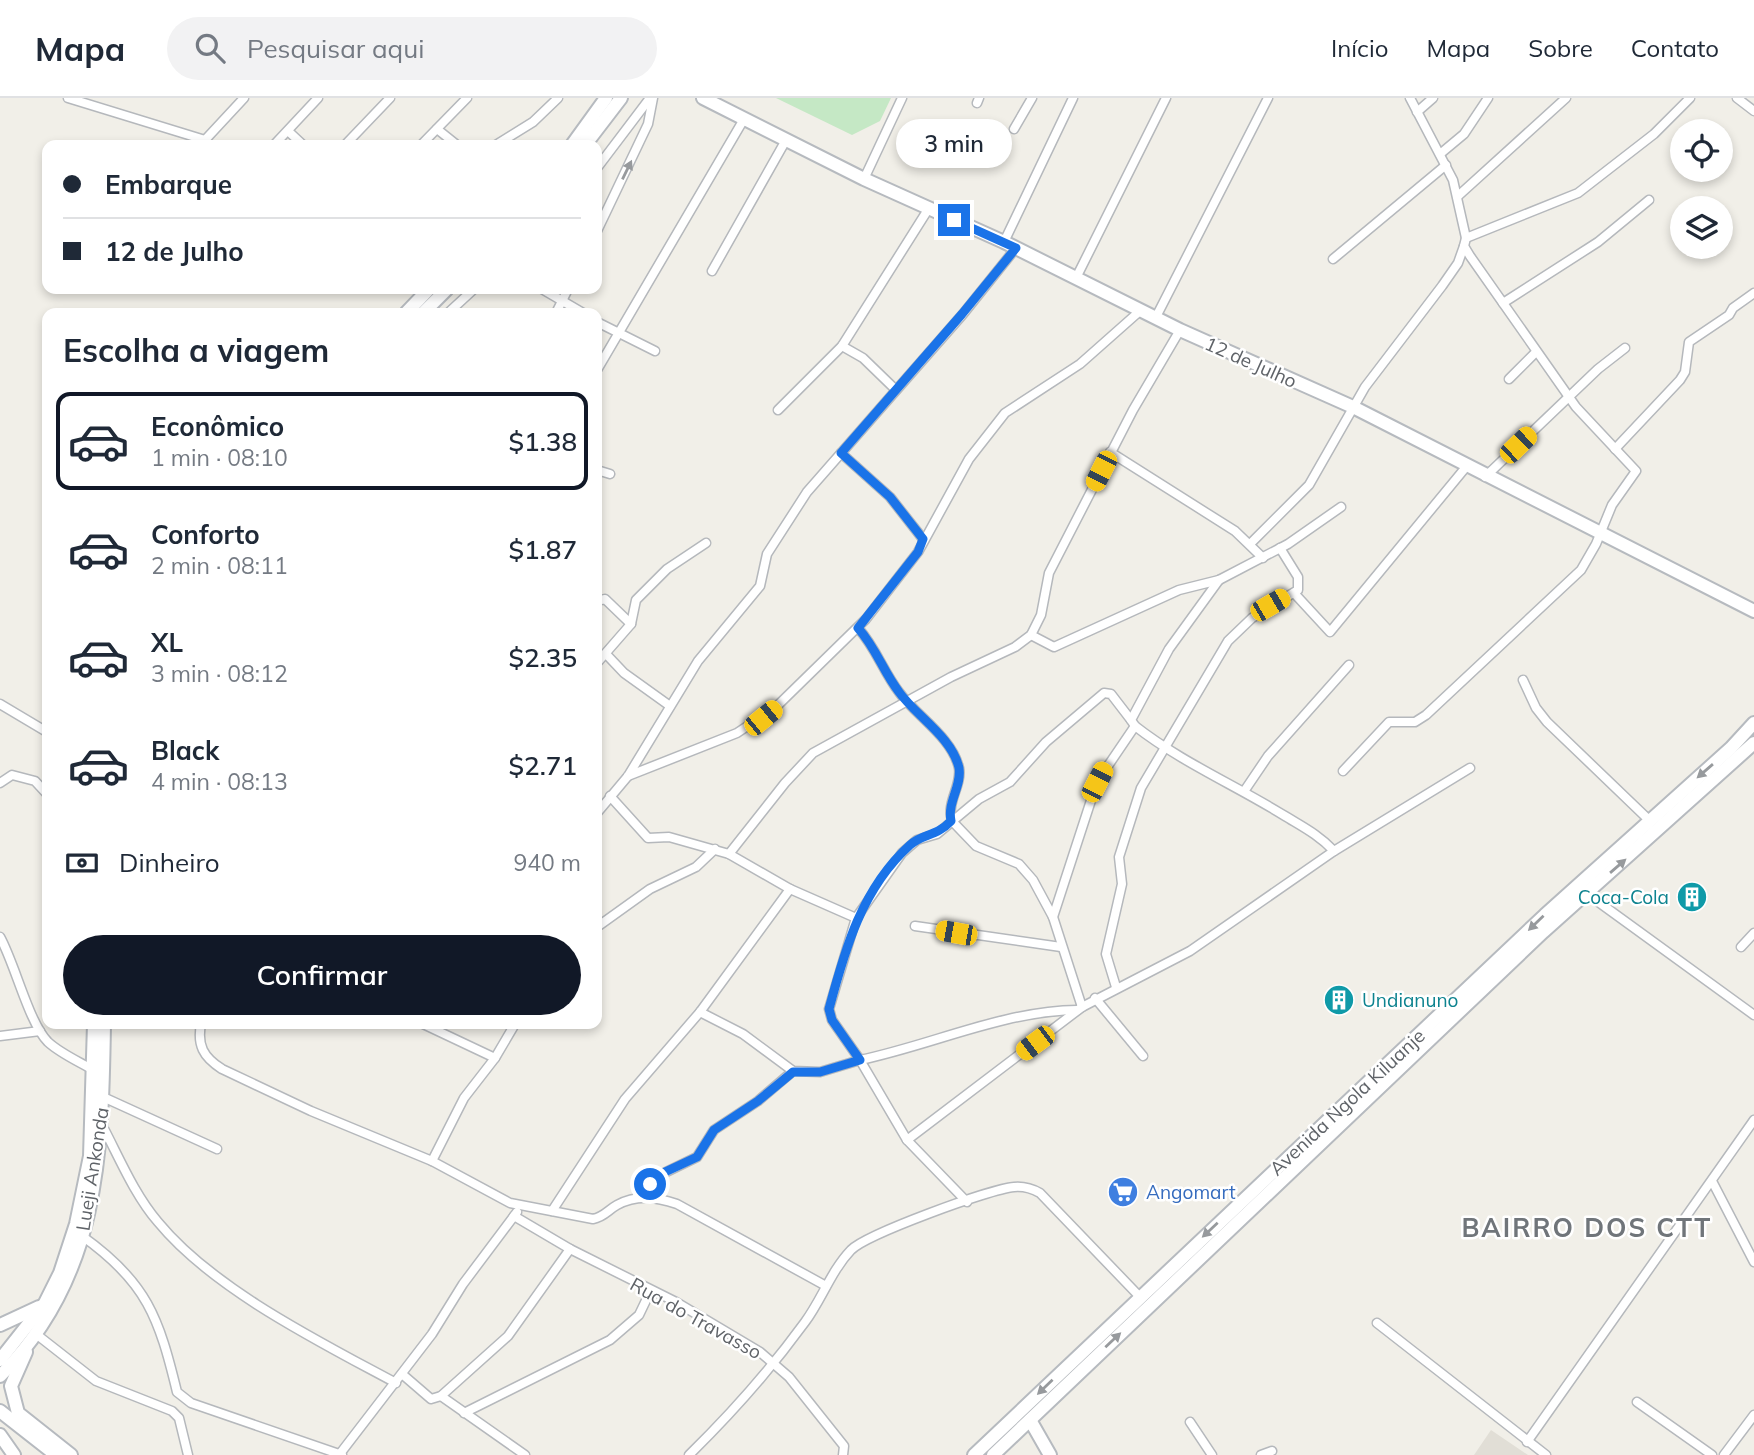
<!DOCTYPE html>
<html lang="pt">
<head>
<meta charset="utf-8">
<style>
  body { margin:0; font-family:Mulish,sans-serif; background:#f2f2f3; color:#1f2937; height:100vh; display:flex; flex-direction:column; font-size:26px; white-space:nowrap }
  * { box-sizing:border-box; margin:0 }
  p { font-size:23px; color:#747a83 }
  .icon { flex:none; width:38px; height:38px; fill:none; stroke:currentColor; stroke-width:2; stroke-linecap:round; stroke-linejoin:round }
  .map { position:relative; flex:1; overflow:hidden }
  .side { position:absolute; left:42px; top:210px; width:560px; height:721px; display:flex; flex-direction:column; background:#fff; border-radius:14px; box-shadow:0 4px 10px #0003 }
  .side>* { flex:none }
  .guide { position:absolute; left:42px; top:42px; width:560px; height:154px; border-radius:14px; box-shadow:0 4px 10px #0003; display:grid; align-content:center; height:154px; padding:0 21px; background:#fff }
  .fabs { position:absolute; left:1670px; top:21px; display:grid; gap:14px }
  .fabs a { display:grid; place-items:center; width:63px; height:63px; border-radius:50%; background:#fff; box-shadow:0 4px 10px #0003; font-size:35px }
  .end { position:absolute; width:32px; height:32px; margin:-16px; border:9px solid #1a73e8; background:#fff; box-shadow:0 0 0 4px #fff }
  .from { border-radius:50% }
  .bubble { position:absolute; height:49px; border-radius:24px; background:#fff; box-shadow:0 4px 10px #0003; font-size:23px; font-weight:600; line-height:49px; text-align:center }
  .car { position:absolute; width:21px; height:42px; margin:-21px -10px; border-radius:9px; box-shadow:0 0 5px 2px #0007; background:linear-gradient(#f5c518 24%,#345 0 40%,#f5c518 0 76%,#345 0 86%,#f5c518 0) }
  .guide b { display:flex; align-items:center; gap:24px; height:66px; font-size:26px }
  .guide b+b { border-top:2px solid #e0e1e3 }
  .guide i { width:18px; height:18px; background:#1f2937 }
  ul { padding:0; list-style:none }
  li { display:flex; align-items:center; gap:21px; height:98px; margin:0 14px 10px; padding:0 7px; border:4px solid transparent; border-radius:14px }
  li div { flex:1 }
  li b { display:block; font-size:26px }
  li em { font-style:normal; font-weight:600 }
  li.on { border-color:#111827 }
  li>.icon { width:63px; height:63px; stroke-width:1.5 }
  h2 { padding:0 21px; font-size:32px; line-height:84px }
  .pay { display:flex; align-items:center; gap:18px; height:77px; padding:0 21px; font-size:26px }
  .pay p { margin-inline-start:auto }
  .cta { display:flex; gap:14px; margin-top:auto; padding:14px 21px }
  .cta a { flex:1; height:80px; border-radius:42px; background:#111827; color:#fff; font-size:28px; font-weight:600; line-height:80px; text-align:center }
  header { display:flex; align-items:center; gap:42px; box-sizing:border-box; height:98px; padding:0 35px; background:#fff; border-bottom:2px solid #e0e1e3 }
  header strong { font-size:33px }
  nav { display:flex; gap:38px; margin-inline-start:auto; font-size:24px }
  .search { width:490px; height:63px; background:#f2f2f3; display:flex; align-items:center; gap:18px; box-sizing:border-box; padding:0 24px; border-radius:38px; color:#747a83; font-size:26px }
  .map>svg:first-child { display:block }
  .education { fill:#e1ded6 }
  .pitch { fill:#c5e8c5 }
  .lines { fill:none; stroke-linecap:round; stroke-linejoin:round }
  .street-casing { stroke:#b5b8bc; stroke-width:11 }
  .secondary-casing { stroke:#b6babf; stroke-width:16 }
  .street { stroke:#fff; stroke-width:8 }
  .secondary { stroke:#fff; stroke-width:12 }
  .oneway { fill:#979a9d }
  .route { stroke:#1a73e8; stroke-width:9 }
  .labels { text-anchor:middle; stroke-width:5; stroke-linejoin:round; paint-order:stroke }
  .street-label { font-size:19px; fill:#5f6368; stroke:#fff }
  .culture-label { font-size:19px; fill:#0d838f; stroke:#fff; text-anchor:end }
  .shop-label { font-size:19px; fill:#366cbe; stroke:#fff; text-anchor:start }
  .district-label { font-size:26px; font-weight:bold; letter-spacing:2px; fill:#70757a; stroke:#fff }
</style>
</head>
<body>
<header>
<strong>Mapa</strong>
<div class="search"><svg class="icon" aria-label="search" viewBox="0 0 24 24"><circle cx="10" cy="10" r="6"/><path d="M15 15l6 6"/></svg>Pesquisar aqui</div>
<nav><a>Início</a><a>Mapa</a><a>Sobre</a><a>Contato</a></nav>
</header>
<div class="map">
<svg width="1754" height="1357" viewBox="0 0 1754 1357">
  <rect width="100%" height="100%" fill="#f1efe8"/>
  <!-- education -->
  <path class="education" d="M1491,1332l37,25h-54z"/>
  <!-- pitch -->
  <path class="pitch" d="M776,0h115l-11,23 -28,14z"/>
  <g class="lines">
    <!-- street casing -->
    <g class="street-casing">
      <g id="street">
        <path d="M68,0l137,42 5,5"/>
        <path d="M1737,0l17,13"/>
        <path d="M977,5l2,-5"/>
        <path d="M1417,14l16,-14"/>
        <path d="M437,31l20,16"/>
        <path d="M1014,31l18,-31"/>
        <path d="M288,33l15,14"/>
        <path d="M205,42l39,-42"/>
        <path d="M274,47l44,-47"/>
        <path d="M345,47l45,-47"/>
        <path d="M421,47l46,-47"/>
        <path d="M496,47l37,-23 25,-24"/>
        <path d="M1440,56l24,-20 24,-36"/>
        <path d="M597,70l53,-70"/>
        <path d="M864,81l38,-81"/>
        <path d="M1458,98l108,-98"/>
        <path d="M597,133l51,-107 5,-26"/>
        <path d="M1466,140l112,-45 76,-59 36,-36"/>
        <path d="M1004,144l69,-144"/>
        <path d="M1333,161l113,-94"/>
        <path d="M712,173l74,-131"/>
        <path d="M1076,180l90,-180"/>
        <path d="M542,191l41,24"/>
        <path d="M1503,205l95,-61 51,-42"/>
        <path d="M448,215l26,-24"/>
        <path d="M556,215l12,-24"/>
        <path d="M1156,219l112,-219"/>
        <path d="M597,224l58,29"/>
        <path d="M842,248l21,12 33,32"/>
        <path d="M597,272l147,-251"/>
        <path d="M1509,281l27,-27"/>
        <path d="M778,312l64,-64 87,-138"/>
        <path d="M1615,351l65,-69 5,-8 4,-30 40,-27 4,-7 21,-15"/>
        <path d="M1110,354l125,79 28,27"/>
        <path d="M841,355l49,44 33,42"/>
        <path d="M597,372l13,4"/>
        <path d="M1485,379l113,-108 27,-21"/>
        <path d="M1250,446l59,-59 56,-98 77,-101 16,-23 6,-17"/>
        <path d="M1294,495l36,39 136,-165"/>
        <path d="M597,503l8,-2 26,25"/>
        <path d="M858,530c18,20 25,43 41,64 17,24 53,45 60,76 3,18 -13,34 -7,53l24,25 43,18 14,16 20,37"/>
        <path d="M1031,537l23,12 125,-57 40,-10 69,-36 53,-37"/>
        <path d="M606,556l18,19 46,33"/>
        <path d="M597,565l34,-39 5,-24 31,-31 39,-26"/>
        <path d="M1523,582l13,28 11,14 102,98"/>
        <path d="M0,606l47,28"/>
        <path d="M1135,628c46,36 100,59 150,90 18,11 34,19 49,35"/>
        <path d="M1343,673l46,-49h26l11,-7 155,-145 15,-26 16,-39 24,-34 -60,-64 -106,-151 -6,-10 2,-8 -13,-58 -43,-82"/>
        <path d="M628,678l109,-43 39,-26 90,-88 52,-67 51,-93 36,-46 75,-49 61,-54"/>
        <path d="M0,685l12,-8 23,6 12,13"/>
        <path d="M1245,692l23,-34 81,-91"/>
        <path d="M610,698l38,42 21,-1 60,17 61,35 66,29"/>
        <path d="M597,715l31,-37 70,-115 62,-75 7,-32 40,-62 156,-178 53,-66"/>
        <path d="M729,756l56,-71 28,-30 138,-76 64,-30 16,-12 10,-20 8,-42 84,-163 47,-80"/>
        <path d="M1586,795l168,122"/>
        <path d="M915,828l146,21"/>
        <path d="M597,829l53,-38 46,-22 19,-18"/>
        <path d="M0,839c15,27 29,86 48,105 13,12 32,20 47,29"/>
        <path d="M1741,849l13,-14"/>
        <path d="M1116,889l-10,-33 16,-70 -3,-27 22,-69 87,-147 24,-23 46,-28v-13l-18,-29"/>
        <path d="M1095,900l48,58"/>
        <path d="M1082,909l-29,-90 44,-135 38,-56 -4,-6 38,-71 50,-69"/>
        <path d="M1077,912c-74,1 -145,35 -217,50l-28,-40 -3,-11 27,-91 46,-65 15,-13 20,-6 42,-35 31,-17 36,-40 58,-49 7,1 20,26"/>
        <path d="M700,914l43,22 50,37 27,1 40,-12 47,80"/>
        <path d="M201,926c-4,21 2,33 21,45l89,42 121,50 78,42 83,16c11,-2 15,-9 24,-14 20,-11 39,-8 60,-1l149,82"/>
        <path d="M423,926l72,34"/>
        <path d="M0,938l40,-5"/>
        <path d="M103,999l114,52"/>
        <path d="M102,1027c17,32 32,69 56,97 55,67 162,120 238,161"/>
        <path d="M432,1063l32,-63 31,-40 20,-34"/>
        <path d="M1712,1083l42,81"/>
        <path d="M640,1099l18,-21 39,-19 17,-27 44,-29 35,-30"/>
        <path d="M967,1104l-60,-62 175,-133 108,-56 144,-100 136,-83"/>
        <path d="M552,1113l73,-112 75,-87 90,-123"/>
        <path d="M514,1118l56,33 106,53 84,50 29,25 55,69 -1,9"/>
        <path d="M82,1138c65,46 77,82 95,156l14,11 151,52"/>
        <path d="M1377,1225l169,132"/>
        <path d="M36,1236l60,47 76,30 7,7 9,37"/>
        <path d="M402,1276l29,25 10,-3"/>
        <path d="M1637,1304l75,53"/>
        <path d="M464,1315l146,-73 29,-25 11,-23"/>
        <path d="M1190,1324l22,33"/>
        <path d="M1527,1344l227,-322"/>
        <path d="M339,1357l93,-121 31,-50 54,-72"/>
        <path d="M525,1357l-84,-59 67,-60 62,-87"/>
        <path d="M689,1357c42,-41 81,-85 116,-133 17,-23 26,-51 46,-72 16,-16 139,-61 163,-63 10,-1 17,1 26,6l100,104"/>
        <path d="M1261,1357l11,-4"/>
        <path d="M1724,1357l30,-40"/>
      </g>
    </g>
    <!-- secondary casing -->
    <g class="secondary-casing">
      <g id="secondary">
        <path d="M703,0l161,81 140,63 176,88 173,77 401,204"/>
        <path d="M572,47l34,-47"/>
        <path d="M585,47l36,-47"/>
        <path d="M406,215l23,-24"/>
        <path d="M423,215l24,-24"/>
        <path d="M0,1227l39,-18"/>
        <path d="M26,1254l-15,34 7,27 53,42"/>
        <path d="M0,1262l45,-57 15,-30 16,-49 14,-68 4,-132"/>
        <path d="M0,1278c99,-98 102,-221 104,-352"/>
        <path d="M0,1313l56,44"/>
        <path d="M1030,1322l20,35"/>
        <path d="M0,1337l14,20"/>
        <path d="M974,1357l571,-540 186,-167 23,-25"/>
        <path d="M993,1357l550,-523 211,-189"/>
      </g>
    </g>
    <!-- street -->
    <use href="#street" class="street"/>
    <!-- secondary -->
    <use href="#secondary" class="secondary"/>
  </g>
  <!-- one-way arrows -->
  <defs><path id="oneway-solid" d="M-6-.8H1V-3.2L6.5 0L1 3.2V.8H-6Z" transform="scale(1.75)"/></defs>
  <g class="oneway">
    <use href="#oneway-solid" transform="translate(627 72) rotate(-64)"/>
    <use href="#oneway-solid" transform="translate(1705 673) rotate(139)"/>
    <use href="#oneway-solid" transform="translate(1618 768) rotate(-41)"/>
    <use href="#oneway-solid" transform="translate(1536 825) rotate(136)"/>
    <use href="#oneway-solid" transform="translate(1210 1132) rotate(137)"/>
    <use href="#oneway-solid" transform="translate(1113 1242) rotate(-43)"/>
    <use href="#oneway-solid" transform="translate(1045 1289) rotate(136)"/>
  </g>
  <g class="lines">
    <!-- route -->
    <path class="route" d="M650,1086l15,-12 32,-15 17,-27 44,-29 35,-29h27l40,-12 -28,-40 -3,-11c16,-60 33,-121 81,-164 13,-12 26,-8 41,-24 -4,-19 11,-35 8,-53 -7,-31 -43,-52 -60,-76 -16,-21 -23,-44 -41,-64l60,-76 5,-13 -33,-42 -49,-44 121,-139 54,-66 -62,-28"/>
  </g>
  <!-- icons -->
  <defs>
    <g id="building-disc" transform="scale(1.575)"><circle r="9.5" fill="#0f9aa8" stroke="#fff"/><path d="M-4-6H4V6H1V3H-1V6H-4ZM-2.5-4.3h1.7v1.8h-1.7ZM.8-4.3h1.7v1.8H.8ZM-2.5-1h1.7V.8h-1.7ZM.8-1h1.7V.8H.8Z" fill="#fff"/></g>
    <g id="supermarket-disc" transform="scale(1.575)"><circle r="9.5" fill="#3f7fe0" stroke="#fff"/><path d="M-6-5.5h2.5l.6 2H6L4.5 2H-2.5L-4.4-4H-6ZM-1.5 3.2a1.3 1.3 0 1 0 .1 0ZM3 3.2a1.3 1.3 0 1 0 .1 0Z" fill="#fff"/></g>
  </defs>
  <g fill-rule="evenodd">
    <use href="#building-disc" x="1692" y="799"/>
    <use href="#building-disc" x="1339" y="902"/>
    <use href="#supermarket-disc" x="1123" y="1094"/>
  </g>
  <g class="labels">
    <!-- street labels -->
    <g class="street-label">
      <text transform="translate(1251 264) rotate(24)" y="7">12 de Julho</text>
      <text transform="translate(1347 1004) rotate(-43)" y="7">Avenida Ngola Kiluanje</text>
      <text transform="translate(92 1071) rotate(-81)" y="7">Lueji Ankonda</text>
      <text transform="translate(696 1220) rotate(29)" y="7">Rua do Travasso</text>
    </g>
    <!-- culture labels -->
    <g class="culture-label">
      <text x="1669" y="806">Coca-Cola</text>
      <text x="1362" y="909" text-anchor="start">Undianuno</text>
    </g>
    <!-- shop labels -->
    <g class="shop-label">
      <text x="1146" y="1101">Angomart</text>
    </g>
    <!-- district labels -->
    <g class="district-label">
      <text x="1587" y="1139">BAIRRO DOS CTT</text>
    </g>
  </g>
</svg>
<div class="fabs">
<a><svg class="icon" aria-label="locate" viewBox="0 0 24 24"><circle cx="12" cy="12" r="6"/><path d="M12 2v4M12 18v4M2 12h4M18 12h4"/></svg></a>
<a><svg class="icon" aria-label="layers" viewBox="0 0 24 24"><path d="M12 4l9 5-9 5-9-5zM3 14l9 5 9-5"/></svg></a>
</div>
<i class="end from" style="left:650px;top:1086px"></i>
<i class="end" style="left:954px;top:122px"></i>
<div class="bubble" style="left:896px;top:21px;width:116px">3 min</div>
<i class="car" style="left:1518px;top:347px;rotate:46deg"></i>
<i class="car" style="left:1101px;top:373px;rotate:207deg"></i>
<i class="car" style="left:1270px;top:507px;rotate:60deg"></i>
<i class="car" style="left:763px;top:620px;rotate:51deg"></i>
<i class="car" style="left:1097px;top:684px;rotate:27deg"></i>
<i class="car" style="left:956px;top:835px;rotate:280deg"></i>
<i class="car" style="left:1035px;top:945px;rotate:233deg"></i>
<div class="guide">
<b><i class="from"></i>Embarque</b>
<b><i></i>12 de Julho</b>
</div>
<section class="side">
<h2>Escolha a viagem</h2>
<ul>
<li class="on"><svg class="icon" aria-label="car" viewBox="0 0 24 24"><path d="M5 17H2v-5l4-1 3-4h7l3 4 3 1v5h-3M9 17h6M6 11h13"/><circle cx="7" cy="17" r="2"/><circle cx="17" cy="17" r="2"/></svg><div><b>Econômico</b><p>1 min · 08:10</p></div><em>$1.38</em></li>
<li><svg class="icon" aria-label="car" viewBox="0 0 24 24"><path d="M5 17H2v-5l4-1 3-4h7l3 4 3 1v5h-3M9 17h6M6 11h13"/><circle cx="7" cy="17" r="2"/><circle cx="17" cy="17" r="2"/></svg><div><b>Conforto</b><p>2 min · 08:11</p></div><em>$1.87</em></li>
<li><svg class="icon" aria-label="car" viewBox="0 0 24 24"><path d="M5 17H2v-5l4-1 3-4h7l3 4 3 1v5h-3M9 17h6M6 11h13"/><circle cx="7" cy="17" r="2"/><circle cx="17" cy="17" r="2"/></svg><div><b>XL</b><p>3 min · 08:12</p></div><em>$2.35</em></li>
<li><svg class="icon" aria-label="car" viewBox="0 0 24 24"><path d="M5 17H2v-5l4-1 3-4h7l3 4 3 1v5h-3M9 17h6M6 11h13"/><circle cx="7" cy="17" r="2"/><circle cx="17" cy="17" r="2"/></svg><div><b>Black</b><p>4 min · 08:13</p></div><em>$2.71</em></li>
</ul>
<div class="pay"><svg class="icon" aria-label="cash" viewBox="0 0 24 24"><path d="M3 7h18v10H3z"/><circle cx="12" cy="12" r="2"/></svg>Dinheiro<p>940 m</p></div>
<div class="cta"><a>Confirmar</a></div>
</section>
</div>
</body>
</html>
